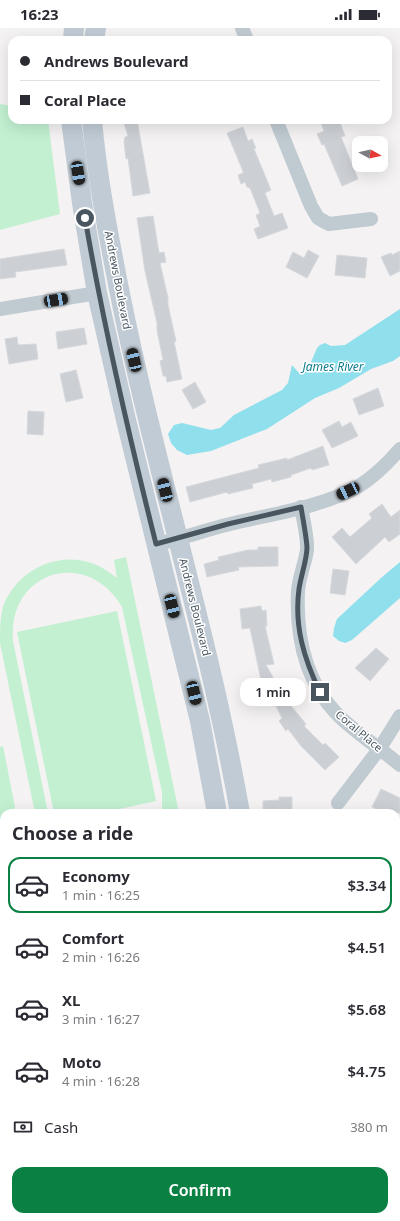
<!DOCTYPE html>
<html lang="en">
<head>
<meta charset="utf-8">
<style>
  body { margin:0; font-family:"Noto Sans",sans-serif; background:#f2f2f3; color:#2b2b33; height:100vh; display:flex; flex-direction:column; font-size:15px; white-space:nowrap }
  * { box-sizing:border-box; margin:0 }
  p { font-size:13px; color:#7c7c81 }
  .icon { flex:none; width:22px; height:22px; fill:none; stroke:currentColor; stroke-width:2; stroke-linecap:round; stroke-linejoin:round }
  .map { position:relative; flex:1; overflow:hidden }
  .drawer { position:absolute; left:0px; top:781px; width:400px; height:412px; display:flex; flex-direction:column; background:#fff; border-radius:12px 12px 0 0; box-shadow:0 4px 16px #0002 }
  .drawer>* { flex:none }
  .guide { position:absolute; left:8px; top:8px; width:384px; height:88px; border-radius:12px; box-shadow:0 4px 16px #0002; display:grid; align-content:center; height:88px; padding:0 12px; background:#fff }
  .needle { width:26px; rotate:98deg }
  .tools { position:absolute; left:352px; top:108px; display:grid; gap:8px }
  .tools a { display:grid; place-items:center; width:36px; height:36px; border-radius:8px; background:#fff; box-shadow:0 4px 16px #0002; font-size:20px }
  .end { position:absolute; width:18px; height:18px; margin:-9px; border:5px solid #495660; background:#fff; box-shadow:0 0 0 2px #fff }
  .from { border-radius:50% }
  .bubble { position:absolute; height:28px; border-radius:12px; background:#fff; box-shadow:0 4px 16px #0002; font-size:13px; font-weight:600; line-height:28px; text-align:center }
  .car { position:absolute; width:12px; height:24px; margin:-12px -6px; border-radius:5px; box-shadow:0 0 3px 1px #0007; background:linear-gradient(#222 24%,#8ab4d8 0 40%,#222 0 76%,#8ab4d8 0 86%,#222 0) }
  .guide b { display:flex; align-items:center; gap:14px; height:38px; font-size:15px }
  .guide b+b { border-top:1px solid #e1e1e2 }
  .guide i { width:10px; height:10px; background:#2b2b33 }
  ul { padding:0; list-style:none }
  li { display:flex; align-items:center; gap:12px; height:56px; margin:0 8px 6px; padding:0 4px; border:2px solid transparent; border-radius:12px }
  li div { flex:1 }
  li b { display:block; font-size:15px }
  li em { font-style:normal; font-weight:600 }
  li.on { border-color:#0b8043 }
  li>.icon { width:36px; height:36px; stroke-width:1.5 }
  h2 { padding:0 12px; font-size:18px; line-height:48px }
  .pay { display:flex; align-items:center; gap:10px; height:44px; padding:0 12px; font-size:15px }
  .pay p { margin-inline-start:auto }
  .button { display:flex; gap:8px; margin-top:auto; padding:8px 12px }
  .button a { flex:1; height:46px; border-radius:12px; background:#0b8043; color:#fff; font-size:16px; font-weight:600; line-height:46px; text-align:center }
  .status { display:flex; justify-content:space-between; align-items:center; height:28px; padding:0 20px; background:#fff; direction:ltr }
  .status svg { height:11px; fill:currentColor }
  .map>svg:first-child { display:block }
  .green { fill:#c2f0d1 }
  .water { fill:#8fdfed }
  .building { fill:#cccfd4; stroke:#d6d8dd }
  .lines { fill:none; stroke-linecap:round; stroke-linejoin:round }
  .street { stroke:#c0cad1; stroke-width:14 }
  .secondary { stroke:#c0cbd5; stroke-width:20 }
  .route { stroke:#495660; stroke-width:5 }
  .labels { text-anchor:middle; stroke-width:3; stroke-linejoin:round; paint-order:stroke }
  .street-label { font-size:11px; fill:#495660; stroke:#fff }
  .water-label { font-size:12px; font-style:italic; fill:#0d7c90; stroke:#fff }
</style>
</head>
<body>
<div class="status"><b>16:23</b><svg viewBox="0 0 49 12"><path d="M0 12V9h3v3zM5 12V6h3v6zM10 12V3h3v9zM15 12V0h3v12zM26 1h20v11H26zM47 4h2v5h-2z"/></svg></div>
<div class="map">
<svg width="400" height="1193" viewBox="0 0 400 1193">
  <rect width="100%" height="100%" fill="#f4f2f2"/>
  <!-- green -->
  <g class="green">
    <path d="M0,76l12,2v14h36l12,94 -60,16z"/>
    <path d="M126,529l53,256h-17v-21l-40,-185c-35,-60 -115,-36 -109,34l35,172h-13l-35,-170c0,-12 0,-25 3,-36 12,-34 50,-55 85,-45 11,3 20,9 29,16l-3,-18z"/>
    <path d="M117,583l39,190 -55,12h-47l-37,-181z"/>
    <path d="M3,718l12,61 -3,6h-8v8l-4,1v-75z"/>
  </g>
  <!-- water -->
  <g class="water">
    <path d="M400,281v47l-7,5 -22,8 -32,19 -24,10 -48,31 -56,22 -24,4 -10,-5 -6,-7 -3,-9 6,-9 8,-2 29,7 9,-2 14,-13 48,-25 6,-7 4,-18 7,8 10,-6 8,-19 3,-3 5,-2 6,3 14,-1z"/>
    <path d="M400,534v36l-48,42 -7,3 -6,-2 -6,-5 1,-8 3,-9 44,-41z"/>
  </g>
  <!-- building -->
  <g class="building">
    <path d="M123,92h14l13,73 -17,3 -5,-38 -2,1 -2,-17 1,-5 3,-1z"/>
    <path d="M320,92h19l6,16 -4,1 17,42 -16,7 -18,-42 -2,1 -5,-11 7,-3z"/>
    <path d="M243,99l5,14 4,-2 4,9 -2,1 17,41 -6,3 9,23 8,-3 6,15 -30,11 -4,-10 6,-3 -4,-11 4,-2 -10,-25 -3,-1 -2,-5 -4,2 -3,-9 5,-2v-2l-16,-38z"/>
    <path d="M153,188l6,37 5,-1 2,10 -6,1 8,35v7l8,36 -2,1 8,37 -15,3 -1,-6h-3l-3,-15 3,-1 -6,-30v-7l-12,-52 -8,-53z"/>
    <path d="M64,221l3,16 -52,7 1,5 -16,2v-20z"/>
    <path d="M308,222l11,6 -12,22 -21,-11 7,-15 11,6z"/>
    <path d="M400,223v20l-10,5 -9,-19 10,-4 1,2z"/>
    <path d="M337,227l30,3 -2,20 -30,-3z"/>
    <path d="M84,300l3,16 -29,5 -2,-17z"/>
    <path d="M17,309l1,8 18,-1 2,15 -29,5 -4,-25z"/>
    <path d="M76,342l7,28 -17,4 -6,-28z"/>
    <path d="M195,354l11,20 -13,7 -11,-19z"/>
    <path d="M378,360l6,18 -25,9 -6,-16z"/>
    <path d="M28,383l16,1 -1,23 -16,-1z"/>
    <path d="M339,393l3,6 9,-5 7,14 -26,12 -10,-18z"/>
    <path d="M323,418l6,19 -17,5 -1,-2 -20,7v2l-19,5 -1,-3 -19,5 1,4 -25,6 -1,-2 -37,10 -4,-15 73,-19 -1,-3 29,-7v2z"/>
    <path d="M382,476l9,13 9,-7v24l-11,8 -4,-5 -29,27 -24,-27 10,-9 8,9 22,-19 -3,-4z"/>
    <path d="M258,519h20v19l-40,1 1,3 -32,7 -3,-13 15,-4 -1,-3 30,-7h10z"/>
    <path d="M333,541l16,2 -4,24 -15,-2z"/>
    <path d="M261,578l1,5 4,-1 1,16h-2l9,38 -8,1 13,23 2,-1 10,19 15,18 -2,2 19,19 2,-2 14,14 -14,13 -24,-24 -13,-17 -2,2 -7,-10 3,-3 -9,-18 -7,4 -11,-21 6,-3 -11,-52 -8,1 -2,-20z"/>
    <path d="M376,620l13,11 -19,22 -15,-13z"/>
    <path d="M381,761l19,9v15h-15l-13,-6z"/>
    <path d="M279,769h13v13h-4v3h-20v-2l-5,-1v-9l16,-1z"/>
  </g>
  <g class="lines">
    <!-- street -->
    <g class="street">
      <path d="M242,0l5,12"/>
      <path d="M276,92l35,86 7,12 11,6 42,-5"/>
      <path d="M0,281l97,-16"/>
      <path d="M301,479c2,12 7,31 6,43 -2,14 -8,27 -9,41 -2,44 7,89 38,122 19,20 43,34 64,52"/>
      <path d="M156,516c25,-5 49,-14 74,-20 41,-10 93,-17 129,-38 16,-10 29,-23 41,-37"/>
      <path d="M338,775l42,-55 20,-32"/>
      <path d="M396,929h4"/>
      <path d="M396,1099h4"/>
    </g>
    <!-- secondary -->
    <g class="secondary">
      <path d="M73,12l1,-12"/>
      <path d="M94,12l2,-12"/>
      <path d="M71,92l11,83 15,90 29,127 74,301 17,92"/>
      <path d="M92,92c5,57 16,113 27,169 35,176 90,347 121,524"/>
      <path d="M268,1189l1,4"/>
      <path d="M290,1189v4"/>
    </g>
  </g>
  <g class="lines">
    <!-- route -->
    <path class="route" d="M85,190c19,110 44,218 71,326l72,-20 73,-17c2,13 5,27 6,40 0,13 -6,28 -8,42 -5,37 5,70 21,103"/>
  </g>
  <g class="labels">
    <!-- street labels -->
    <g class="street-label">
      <text transform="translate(118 252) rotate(79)" y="4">Andrews Boulevard</text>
      <text transform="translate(195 579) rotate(76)" y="4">Andrews Boulevard</text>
      <text transform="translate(359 703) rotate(40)" y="4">Coral Place</text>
    </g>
    <!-- water labels -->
    <g class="water-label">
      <text x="333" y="343">James River</text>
    </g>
  </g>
</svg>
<div class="tools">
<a><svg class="needle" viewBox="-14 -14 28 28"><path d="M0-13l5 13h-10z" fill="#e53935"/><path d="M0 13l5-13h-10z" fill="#7c7c81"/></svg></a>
</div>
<i class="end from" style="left:85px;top:190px"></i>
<i class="end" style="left:320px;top:664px"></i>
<div class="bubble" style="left:240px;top:650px;width:66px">1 min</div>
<i class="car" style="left:78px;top:145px;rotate:171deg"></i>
<i class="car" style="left:56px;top:272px;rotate:80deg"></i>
<i class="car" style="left:134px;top:332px;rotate:347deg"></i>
<i class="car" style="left:165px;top:462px;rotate:346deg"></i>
<i class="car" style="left:348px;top:463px;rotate:245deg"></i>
<i class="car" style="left:172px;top:578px;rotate:166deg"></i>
<i class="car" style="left:194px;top:665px;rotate:167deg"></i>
<div class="guide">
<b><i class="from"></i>Andrews Boulevard</b>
<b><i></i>Coral Place</b>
</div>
<section class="drawer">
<h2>Choose a ride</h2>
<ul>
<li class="on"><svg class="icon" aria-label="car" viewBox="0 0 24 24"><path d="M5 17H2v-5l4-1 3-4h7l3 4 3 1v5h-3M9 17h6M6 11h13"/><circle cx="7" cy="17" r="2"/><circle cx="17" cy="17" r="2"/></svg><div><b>Economy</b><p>1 min · 16:25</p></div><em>$3.34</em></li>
<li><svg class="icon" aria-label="car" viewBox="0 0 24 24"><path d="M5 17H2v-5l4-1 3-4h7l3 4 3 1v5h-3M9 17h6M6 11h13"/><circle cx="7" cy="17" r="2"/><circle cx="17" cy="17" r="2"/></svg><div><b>Comfort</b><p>2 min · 16:26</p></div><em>$4.51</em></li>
<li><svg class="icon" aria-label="car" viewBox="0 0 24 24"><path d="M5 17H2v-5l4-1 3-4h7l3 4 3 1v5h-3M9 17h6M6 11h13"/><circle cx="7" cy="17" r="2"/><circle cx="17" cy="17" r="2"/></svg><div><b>XL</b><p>3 min · 16:27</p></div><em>$5.68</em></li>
<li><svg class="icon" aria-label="car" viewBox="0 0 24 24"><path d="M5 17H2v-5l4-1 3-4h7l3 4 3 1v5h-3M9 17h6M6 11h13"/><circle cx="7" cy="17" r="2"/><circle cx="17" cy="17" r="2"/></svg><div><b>Moto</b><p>4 min · 16:28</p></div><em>$4.75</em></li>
</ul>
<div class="pay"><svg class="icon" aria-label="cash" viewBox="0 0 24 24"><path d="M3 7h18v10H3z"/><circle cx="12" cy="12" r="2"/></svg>Cash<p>380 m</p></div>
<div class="button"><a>Confirm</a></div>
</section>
</div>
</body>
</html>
